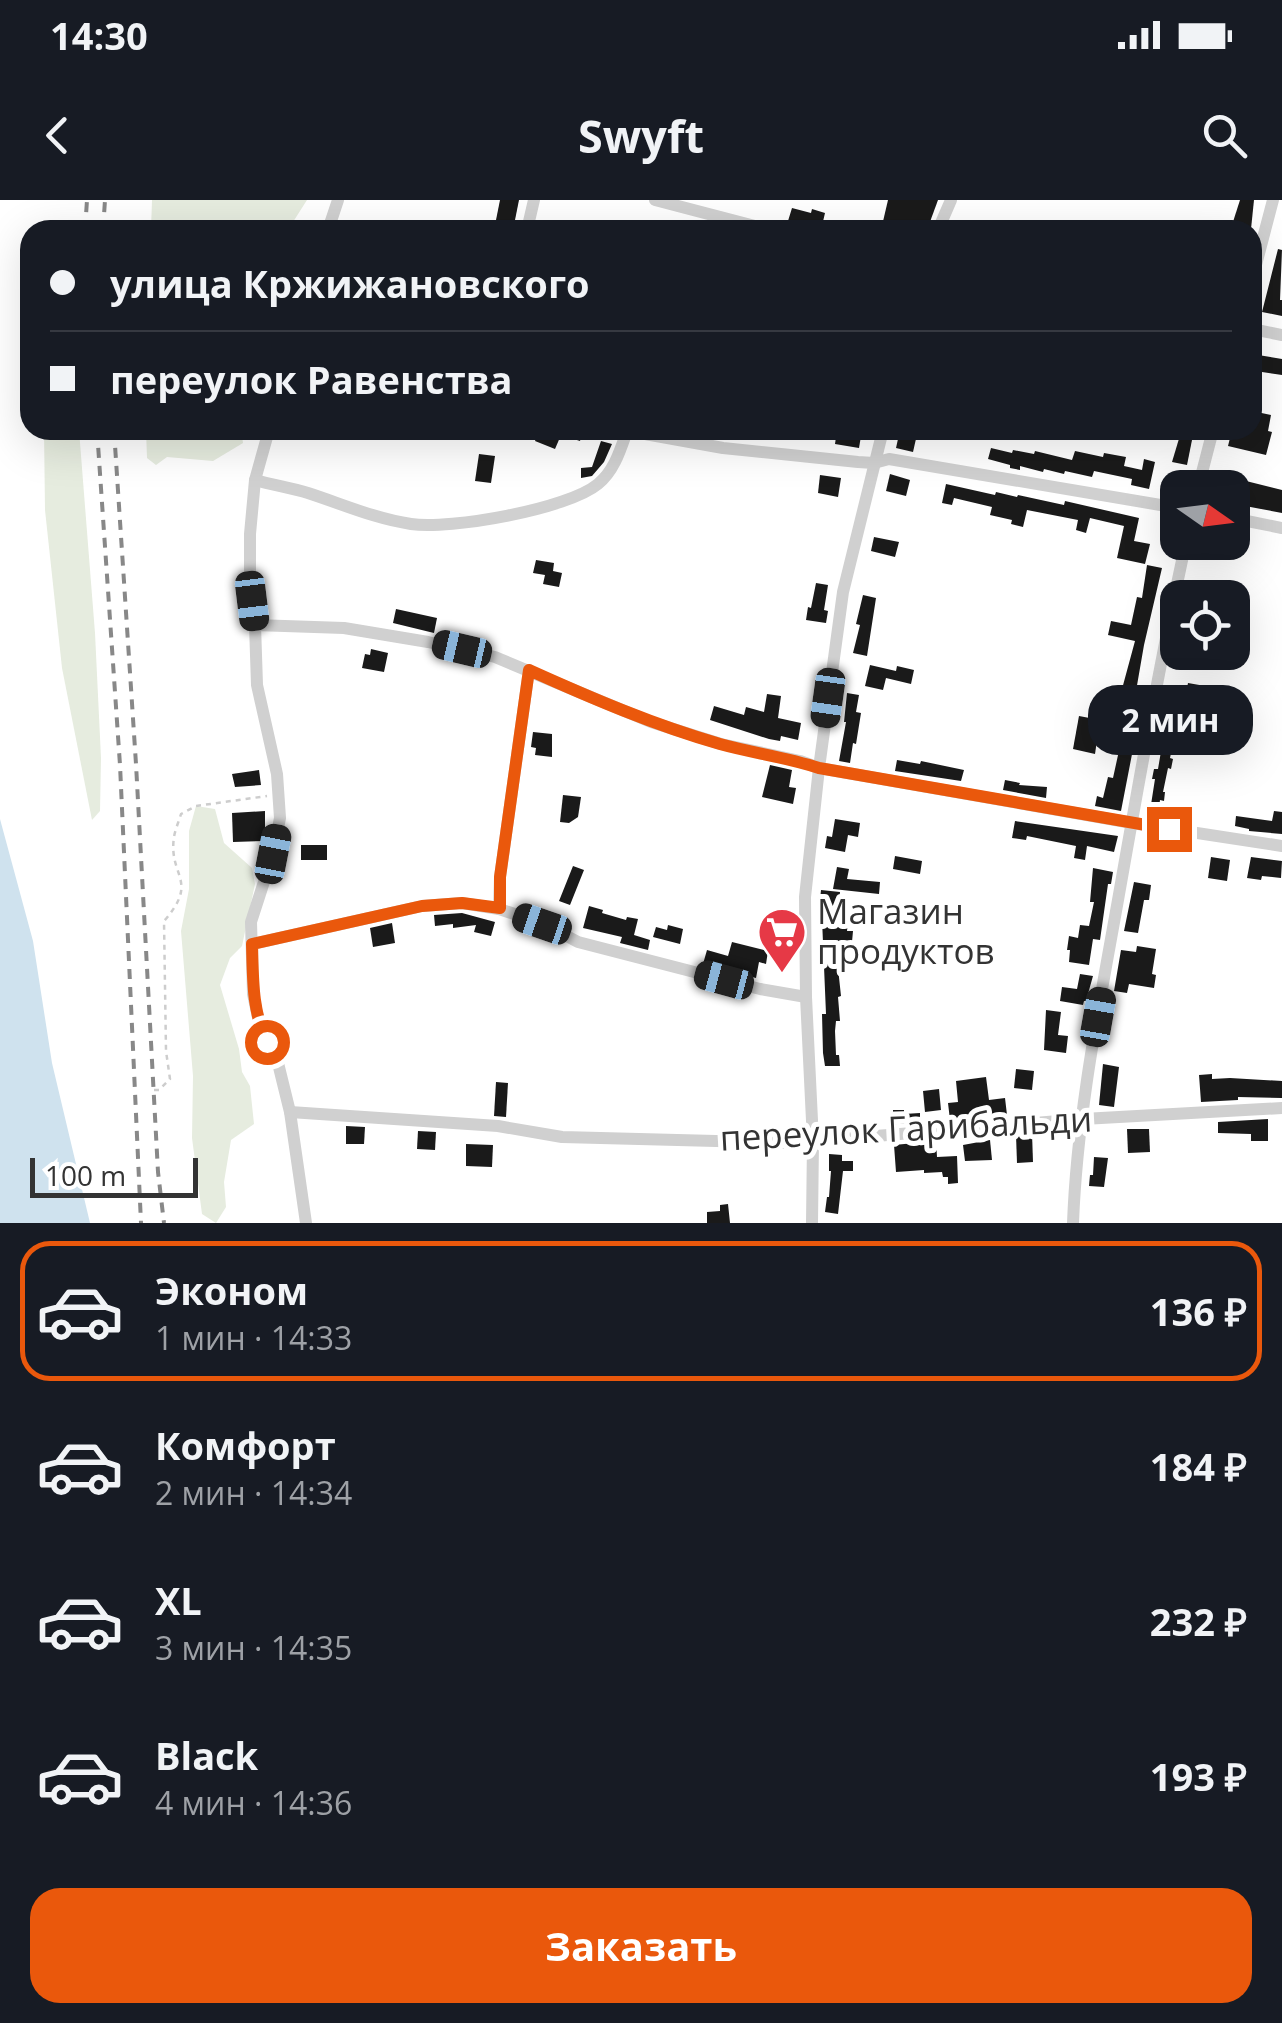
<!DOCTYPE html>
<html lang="ru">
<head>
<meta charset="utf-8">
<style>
  body { margin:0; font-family:"Open Sans",sans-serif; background:#20242c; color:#f1f3f6; height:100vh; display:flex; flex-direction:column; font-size:38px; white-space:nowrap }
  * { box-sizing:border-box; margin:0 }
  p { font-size:32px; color:#9ea1a6 }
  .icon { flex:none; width:55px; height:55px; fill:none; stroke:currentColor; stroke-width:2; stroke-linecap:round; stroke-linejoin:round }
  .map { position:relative; height:1023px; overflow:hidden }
  .sheet { display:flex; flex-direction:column; background:#171b24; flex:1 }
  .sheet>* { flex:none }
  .banner { position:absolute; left:20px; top:20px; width:1242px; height:220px; border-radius:30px; box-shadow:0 10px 40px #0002; display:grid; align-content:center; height:220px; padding:0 30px; background:#171b24 }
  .needle { width:65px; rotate:104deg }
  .fabs { position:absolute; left:1160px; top:270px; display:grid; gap:20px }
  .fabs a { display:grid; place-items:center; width:90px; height:90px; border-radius:20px; background:#171b24; box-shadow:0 10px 40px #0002; font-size:50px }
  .scale { position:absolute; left:30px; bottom:25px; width:168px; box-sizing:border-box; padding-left:10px; border:5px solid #333; border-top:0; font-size:28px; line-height:35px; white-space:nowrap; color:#333; -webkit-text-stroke:8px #fff; paint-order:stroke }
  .end { position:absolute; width:45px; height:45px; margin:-22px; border:12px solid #ea580c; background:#fff; box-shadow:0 0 0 5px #fff }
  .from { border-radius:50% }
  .bubble { position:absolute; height:70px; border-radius:30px; background:#171b24; box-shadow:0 10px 40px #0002; font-size:32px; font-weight:700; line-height:70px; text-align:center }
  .car { position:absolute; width:30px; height:60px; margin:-30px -15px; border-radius:12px; box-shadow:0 0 8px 2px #0007; background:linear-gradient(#222 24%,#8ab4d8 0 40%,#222 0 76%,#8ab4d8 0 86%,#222 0) }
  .banner b { display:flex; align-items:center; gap:35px; height:95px; font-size:38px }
  .banner b+b { border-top:2px solid #363941 }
  .banner i { width:25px; height:25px; background:#f1f3f6 }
  ul { padding:18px 0 0; list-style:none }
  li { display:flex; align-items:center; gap:30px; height:140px; margin:0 20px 15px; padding:0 10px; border:5px solid transparent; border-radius:30px }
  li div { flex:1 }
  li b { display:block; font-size:38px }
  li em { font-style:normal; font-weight:700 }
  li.selected { border-color:#ea580c }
  li>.icon { width:90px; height:90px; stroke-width:1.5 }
  .cta { display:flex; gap:20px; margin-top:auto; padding:20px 30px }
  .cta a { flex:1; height:115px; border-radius:30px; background:#ea580c; color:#fff; font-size:40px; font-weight:700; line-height:115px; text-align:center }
  .status { display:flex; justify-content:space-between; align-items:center; height:70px; padding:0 50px; background:#171b24; direction:ltr }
  .status svg { height:28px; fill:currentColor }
  header { display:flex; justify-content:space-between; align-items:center; height:130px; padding:0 30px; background:#171b24; font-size:45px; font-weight:700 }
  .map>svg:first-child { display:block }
  .green { fill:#e6ecdf }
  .water { fill:#cfe2ee }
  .building { fill:#1a1a1a }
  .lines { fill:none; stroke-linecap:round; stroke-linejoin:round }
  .path { stroke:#cdcdcd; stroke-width:2.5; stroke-dasharray:5 5; stroke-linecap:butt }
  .minor { stroke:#d0d0d0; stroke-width:12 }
  .rail { stroke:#888; stroke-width:4; stroke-dasharray:10 8; stroke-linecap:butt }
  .route { stroke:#ea580c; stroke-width:12 }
  .labels { text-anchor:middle; stroke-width:10; stroke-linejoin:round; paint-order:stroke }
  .poi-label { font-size:35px; fill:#333; stroke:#fff; text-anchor:start }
  .street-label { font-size:35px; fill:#333; stroke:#fff }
</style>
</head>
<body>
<div class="status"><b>14:30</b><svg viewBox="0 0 49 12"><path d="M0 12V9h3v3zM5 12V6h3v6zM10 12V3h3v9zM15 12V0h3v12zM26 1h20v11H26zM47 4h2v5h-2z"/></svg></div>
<header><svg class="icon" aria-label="back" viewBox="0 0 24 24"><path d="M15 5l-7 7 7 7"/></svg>Swyft<svg class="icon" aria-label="search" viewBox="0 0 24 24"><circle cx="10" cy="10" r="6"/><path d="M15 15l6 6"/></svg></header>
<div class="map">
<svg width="1282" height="1023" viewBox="0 0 1282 1023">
  <rect width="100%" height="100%" fill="#fff"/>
  <!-- green -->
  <g class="green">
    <path d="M152,0h155l-14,22 -40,8h-102z"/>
    <path d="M44,230h35l16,203 6,125 -1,53 -8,9 -30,-152 -17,-158z"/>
    <path d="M146,230h95l2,13 -30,18 -46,-4 -11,8 -9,-7z"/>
    <path d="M196,606l19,3 9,34 28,25 3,16 -13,62 -12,12 -10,27 19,64 3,23 8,14 4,38 -23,16 -7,42 2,25 -10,16 -14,-9 -10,-76 1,-62 -12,-145 8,-42v-58z"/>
  </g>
  <!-- water -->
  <path class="water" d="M0,619l33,122 19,122 38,160h-90z"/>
  <!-- building -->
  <g class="building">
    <path d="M500,0h19l-6,30h-19z"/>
    <path d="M888,0h50l-11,30h-46z"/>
    <path d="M1240,0h14l-3,29 -19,-4z"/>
    <path d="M792,8l19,5 1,-4 13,4 -4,17 -33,-9z"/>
    <path d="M1278,49l4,1 -2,50h2v16l-20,-4z"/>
    <path d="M1252,154l30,5v16l-20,-3 -1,4 -9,-1z"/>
    <path d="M1252,211l19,4 -3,16 4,1 -6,23 -38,-9 4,-16h20z"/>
    <path d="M539,230h44l-3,11 -19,-6 -6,14 -20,-8z"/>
    <path d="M837,230h25l-3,18 -24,-4z"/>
    <path d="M900,230h18l-5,22 -17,-4z"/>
    <path d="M1181,232l12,3 -6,30 -15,-3z"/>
    <path d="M601,241l11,3 -8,18 -12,14 -11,2v-10l11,-1z"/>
    <path d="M991,248l21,5 1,-3 21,4 1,-3 37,9 3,-9 28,6 1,-4 22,4 -2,9 18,4 2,-11 11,3 -6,27 -18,-4 1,-6 -38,-8 -2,6 -27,-6 -1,3 -20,-5 -1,3 -23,-6v4l-10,-2v-3l-22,-6z"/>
    <path d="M479,254l16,2 -4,27 -16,-2z"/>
    <path d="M890,274l20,6 -4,16 -20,-5z"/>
    <path d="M820,275l21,3 -3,19 -20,-4z"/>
    <path d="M1246,281l36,9v23l-42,-8z"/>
    <path d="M946,284l49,11 1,-3 21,5 1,-2 46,10 1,-4 74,17 -5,23 16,3 -5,20 -28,-6 7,-32 -34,-8 -4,15 -10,-3 2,-10 -51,-10 -4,17 -12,-3 1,-4 -22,-5 2,-8 -38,-9 -2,7 -10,-2z"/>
    <path d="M874,337l25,5 -4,15 -24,-6z"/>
    <path d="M536,360l18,3 -1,8 9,2 -3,14 -16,-3 2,-9 -12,-2z"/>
    <path d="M1147,365l15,3 -18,77 -13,75 -10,-2 3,-16 -9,-3 2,-11 5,1 13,-48 -27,-6 3,-14 20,4 6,-28 5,1z"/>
    <path d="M816,383l12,2 -4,25 4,1 -2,12 -20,-3 2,-13 3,1z"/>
    <path d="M863,395l13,3 -9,58 -14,-3 7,-28 -4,-1z"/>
    <path d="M396,409l41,9 -3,15 -41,-10z"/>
    <path d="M371,449l17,4 -4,19 -22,-4 3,-14 5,1z"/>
    <path d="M870,465l26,6 1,-5 17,4 -3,14 -25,-6 -3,12 -18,-4z"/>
    <path d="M1188,483l17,3 -8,30 -3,-1 -4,22 -15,-3 -5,24 3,1 -2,10 -3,-1 -5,24h2l-1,9 -4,-1 -2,17 -11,-2v-4h3l5,-32h-3l2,-10h4l9,-53 9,2 4,-21 5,1z"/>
    <path d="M847,493l12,2 -3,17 5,1 -5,31 -3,-1 -3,20 -11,-2 7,-39h-2z"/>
    <path d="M767,494l14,2 -3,22 23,5 -3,17 -17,-4 -1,5 -11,-2 -59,-19 4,-14 30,9 2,-8 18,5z"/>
    <path d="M1079,516l21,4 -5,34 -22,-5z"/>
    <path d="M533,532l19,2v23l-17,-2 1,-7 -5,-1z"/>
    <path d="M1120,546l13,3 -12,62 -26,-5 2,-10 6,2 5,-21 5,1z"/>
    <path d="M897,560l23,4 1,-3 43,9 -3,11 -66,-10z"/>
    <path d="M770,565l22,5 -3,17 7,1 -3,16 -31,-7z"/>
    <path d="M259,570l2,15 -26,2 -3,-13z"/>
    <path d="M1005,580l15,3 -1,2 28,2 -1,11 -43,-8z"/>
    <path d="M563,595l18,2 -3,20 -9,6 -9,-1z"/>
    <path d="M265,611v30l-32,1 -1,-29z"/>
    <path d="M1274,611l8,1v22l-33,-3v-2l-14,-3 1,-10 36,5z"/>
    <path d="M835,619l25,4 -2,14 -10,-2 -3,17 -20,-4 2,-12 5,1z"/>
    <path d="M1015,621l103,15 -4,16 -27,-6 -2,14 -11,-2 2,-12 -49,-10 -1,4 -14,-2z"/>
    <rect x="301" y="645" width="26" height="15"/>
    <path d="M895,656l27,5 -2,13 -27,-5z"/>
    <path d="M1211,657l19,3 -3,21 -19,-3z"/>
    <path d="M1251,657l31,4 -1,17 -19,-2 -1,4 -14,-2z"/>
    <path d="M573,666l11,4 -14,35 -11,-4z"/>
    <path d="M837,667l12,2 -2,10 33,3 -1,12 -46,-5z"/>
    <path d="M1093,668l20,4 -2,12h-3l-8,56 -7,-1 -4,26 -20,-3 1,-12h-3l2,-14 9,2 2,-13 9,1 5,-24h-4z"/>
    <path d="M1134,682l17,3 -2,15h-5l-6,33 -14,-2z"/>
    <path d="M821,690l19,2 -2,20 11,1 -2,18h6l-1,11h-13l-1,26 3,28 -3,1 2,24h-4l-1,10 1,24h3l1,11h-15l-2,-13 -1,-39h4l-4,-95h-4z"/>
    <path d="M589,706l14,4 -1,3 24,7 1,-3 11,2 -4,16 16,5 -2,10 -28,-7 2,-6 -39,-9z"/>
    <path d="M462,713l33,9 -4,14 -17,-4 2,-7 -23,3v-4l-18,2 -1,-11z"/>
    <path d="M392,723l3,20 -22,4 -3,-19z"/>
    <path d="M668,725l15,4 -3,15 -27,-7 3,-10 11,3z"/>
    <path d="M732,742l36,9 -2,13 -7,-2 -3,16 -53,-14 4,-14 21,6z"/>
    <path d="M1137,746l19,3 -4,25 4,1 -2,13 -25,-4 -2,9 -13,-2 7,-41 15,2z"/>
    <path d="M1080,774l13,2 -7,25h-2l-1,4 -23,-4 2,-14 15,2z"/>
    <path d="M1046,810l15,2 -3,23 10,1 -2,17 -22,-3z"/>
    <path d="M1103,864l16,3 -5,40 -15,-2z"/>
    <path d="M1016,869l18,2 -2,19 -18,-2z"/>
    <path d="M1212,874v5l18,-1 52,3v17l-44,-1v3l-37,2 -2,-27z"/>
    <path d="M986,877l3,23 16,-2 2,17 -57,5 -2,-17 10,-1 -2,-21z"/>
    <path d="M496,882l12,1 -2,34 -12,-1z"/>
    <path d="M939,889l2,21 -16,2 -2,-21z"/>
    <path d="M893,910h11v4l16,-1v9l-33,3 -1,-8h7z"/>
    <path d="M1268,919v22h-17v-7l-33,-1v-11z"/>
    <path d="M346,926l19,1 -1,17h-18z"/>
    <path d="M1127,929h22l1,23 -22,1z"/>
    <path d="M418,931l18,1 -1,18 -18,-1z"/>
    <path d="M1032,933l1,29 -16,1 -1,-28z"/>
    <path d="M990,940l2,20 -27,1 -2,-16z"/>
    <path d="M936,941l1,16 20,-1 1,27 -10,1v-7h-5l-1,-5 -18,1v-3l-28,2 -2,-27z"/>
    <path d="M466,944l27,1 -1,22 -26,-1z"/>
    <path d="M829,954l13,1v6h11v10h-10l-5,43 -13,-2 2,-15h2l2,-26h-2z"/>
    <path d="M1094,957l14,1 -4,29 -15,-1 1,-11h3z"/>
    <path d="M728,1004l2,19h-23v-11l13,-1v-6z"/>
  </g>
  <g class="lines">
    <!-- path -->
    <path class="path" d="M154,890h5l11,-11 -4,-28 -2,-130c36,-41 4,-44 10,-84 1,-7 5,-16 7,-23l15,-8 71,-10"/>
    <!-- minor -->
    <g class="minor">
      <path d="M655,0l115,30"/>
      <path d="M328,30l10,-30"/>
      <path d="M527,30l7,-30"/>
      <path d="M938,30l13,-30"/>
      <path d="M1252,80l21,-80"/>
      <path d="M1252,129l30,6"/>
      <path d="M269,230l-14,50 -5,54v43l5,48 2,60 20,89 3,44 -7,36 -22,68 2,72 7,33 16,28 14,57 16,111"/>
      <path d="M623,230l100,18 135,14 16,1 15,-4 289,49"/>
      <path d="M255,280c18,5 36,8 53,13 34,11 68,26 103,31 39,6 157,-15 187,-40 16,-13 22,-33 29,-53"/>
      <path d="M1198,288l15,-58"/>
      <path d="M1232,318l50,10"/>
      <path d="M255,425l89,3 84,14 67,15 156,65 70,22 79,17 19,7 313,55 150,23"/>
      <path d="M499,709l1,-32 29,-207"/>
      <path d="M252,744l170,-38 40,-3 37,6 43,14 36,19 182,47 46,8"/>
      <path d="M290,912l208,14 64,11 229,6 292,-24 199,-11"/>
      <path d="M812,1023l1,-82 -7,-144 -1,-100 14,-129 24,-176 40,-162"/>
      <path d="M1073,1023c4,-108 26,-216 45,-323 21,-119 42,-239 68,-358"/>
    </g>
    <!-- rail -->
    <g class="rail">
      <path d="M85,30l2,-30"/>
      <path d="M103,30l2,-30"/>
      <path d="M97,230l23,335 21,458"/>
      <path d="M114,230l22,334 22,408 6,51"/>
    </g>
  </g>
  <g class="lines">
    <!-- route -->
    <path class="route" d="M267,842c-15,-31 -14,-64 -15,-98l170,-38 40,-3 38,5v-31l29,-207c62,28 125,55 191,74 32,9 66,13 99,24l350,61"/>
  </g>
  <!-- icons -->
  <defs>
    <g id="supermarket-pin" transform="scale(2.5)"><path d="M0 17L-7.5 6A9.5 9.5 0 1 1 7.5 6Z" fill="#e63946" stroke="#fff"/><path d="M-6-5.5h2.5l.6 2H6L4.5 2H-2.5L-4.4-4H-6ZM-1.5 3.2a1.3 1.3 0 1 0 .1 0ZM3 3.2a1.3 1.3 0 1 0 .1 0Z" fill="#fff"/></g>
  </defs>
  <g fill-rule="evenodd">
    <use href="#supermarket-pin" x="782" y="732"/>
  </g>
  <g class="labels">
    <!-- poi labels -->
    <g class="poi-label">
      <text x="817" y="724">Магазин<tspan x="817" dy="40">продуктов</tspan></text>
    </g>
    <!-- street labels -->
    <g class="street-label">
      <text transform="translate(906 929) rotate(-3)" y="12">переулок Гарибальди</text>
    </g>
  </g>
</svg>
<div class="fabs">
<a><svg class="needle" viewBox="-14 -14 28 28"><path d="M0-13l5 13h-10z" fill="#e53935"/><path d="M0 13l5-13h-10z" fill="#9ea1a6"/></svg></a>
<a><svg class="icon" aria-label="locate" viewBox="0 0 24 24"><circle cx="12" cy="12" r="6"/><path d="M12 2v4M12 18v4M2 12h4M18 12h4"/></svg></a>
</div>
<div class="scale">100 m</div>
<i class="end from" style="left:267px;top:842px"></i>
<i class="end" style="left:1169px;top:629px"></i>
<div class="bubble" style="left:1088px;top:485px;width:165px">2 мин</div>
<i class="car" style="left:252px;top:401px;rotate:173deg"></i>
<i class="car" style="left:462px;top:449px;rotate:283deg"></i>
<i class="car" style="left:828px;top:498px;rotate:188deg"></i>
<i class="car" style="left:273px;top:654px;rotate:11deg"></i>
<i class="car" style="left:542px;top:724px;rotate:289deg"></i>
<i class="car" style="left:724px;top:780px;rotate:285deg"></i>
<i class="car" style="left:1098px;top:817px;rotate:10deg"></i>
<div class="banner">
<b><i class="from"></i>улица Кржижановского</b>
<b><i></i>переулок Равенства</b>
</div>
</div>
<section class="sheet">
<ul>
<li class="selected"><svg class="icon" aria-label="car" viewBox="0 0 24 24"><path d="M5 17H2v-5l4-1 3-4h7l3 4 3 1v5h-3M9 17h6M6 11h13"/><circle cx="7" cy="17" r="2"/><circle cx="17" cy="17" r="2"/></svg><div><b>Эконом</b><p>1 мин · 14:33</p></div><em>136 ₽</em></li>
<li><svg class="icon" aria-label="car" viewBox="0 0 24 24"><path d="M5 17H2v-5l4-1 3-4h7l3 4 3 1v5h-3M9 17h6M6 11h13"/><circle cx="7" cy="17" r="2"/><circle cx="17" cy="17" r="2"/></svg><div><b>Комфорт</b><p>2 мин · 14:34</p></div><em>184 ₽</em></li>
<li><svg class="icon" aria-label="car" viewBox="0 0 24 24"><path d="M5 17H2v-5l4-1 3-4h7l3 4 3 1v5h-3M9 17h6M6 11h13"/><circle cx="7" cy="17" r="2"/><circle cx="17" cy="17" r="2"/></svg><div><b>XL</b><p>3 мин · 14:35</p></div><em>232 ₽</em></li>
<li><svg class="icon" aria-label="car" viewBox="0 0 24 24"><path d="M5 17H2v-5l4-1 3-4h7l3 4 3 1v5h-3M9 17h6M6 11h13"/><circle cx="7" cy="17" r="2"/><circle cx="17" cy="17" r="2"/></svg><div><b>Black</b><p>4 мин · 14:36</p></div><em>193 ₽</em></li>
</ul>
<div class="cta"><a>Заказать</a></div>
</section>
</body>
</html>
